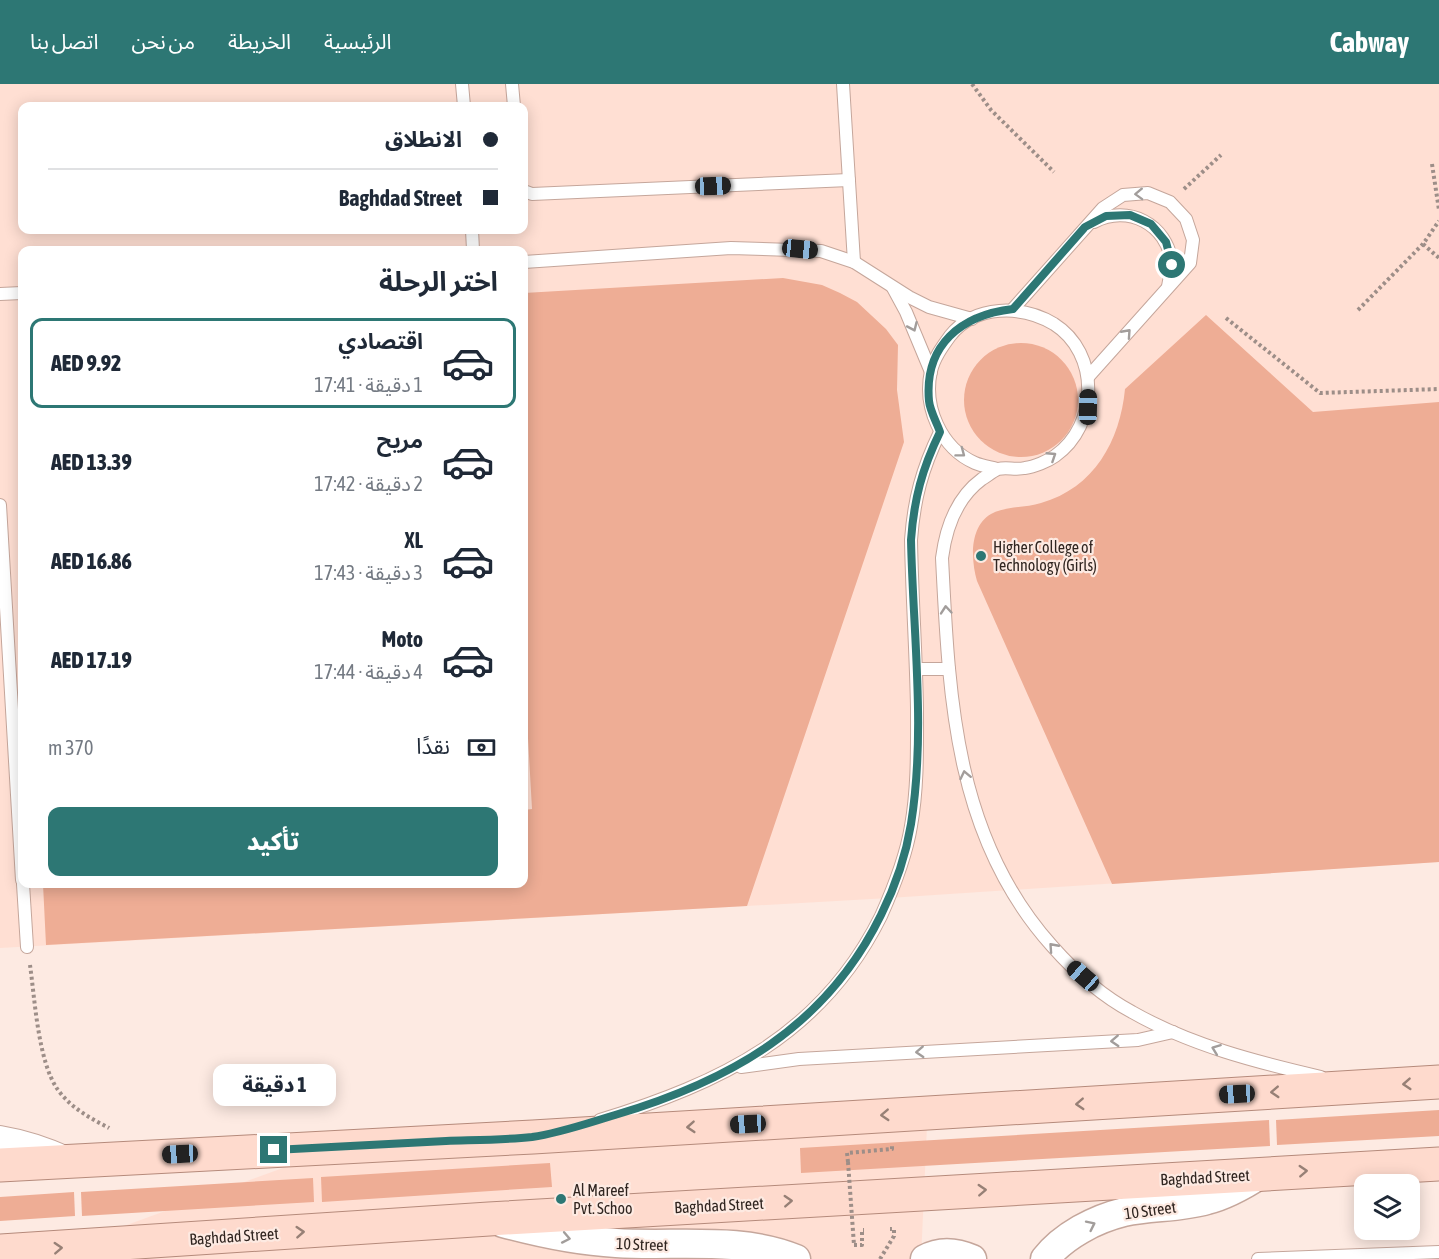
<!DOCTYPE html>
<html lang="ar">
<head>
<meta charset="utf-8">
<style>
  body { margin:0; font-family:"Asap Condensed","Noto Sans Arabic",sans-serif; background:#f2f2f3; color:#1f2937; direction:rtl; height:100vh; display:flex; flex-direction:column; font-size:22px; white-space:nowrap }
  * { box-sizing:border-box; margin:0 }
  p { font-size:20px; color:#747a83 }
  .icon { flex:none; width:33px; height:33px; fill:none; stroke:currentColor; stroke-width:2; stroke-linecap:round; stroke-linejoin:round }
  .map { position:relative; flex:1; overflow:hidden; direction:ltr }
  .drawer { position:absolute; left:18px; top:162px; width:510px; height:642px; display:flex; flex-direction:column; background:#fff; border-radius:12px; box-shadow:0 3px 15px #0003; direction:rtl }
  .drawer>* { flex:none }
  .guide { position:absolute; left:18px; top:18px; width:510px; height:132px; border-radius:12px; box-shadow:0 3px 15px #0003; direction:rtl; display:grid; align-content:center; height:132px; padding:0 30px; background:#fff }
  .controls { position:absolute; left:1354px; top:1090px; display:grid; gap:12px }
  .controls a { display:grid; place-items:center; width:66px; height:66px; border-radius:12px; background:#fff; box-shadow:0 3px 15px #0003; font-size:30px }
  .end { position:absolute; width:27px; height:27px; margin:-14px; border:8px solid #2d7774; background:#fff; box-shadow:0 0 0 3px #fff }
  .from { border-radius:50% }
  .bubble { position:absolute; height:42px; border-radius:12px; background:#fff; box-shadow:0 3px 15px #0003; font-size:20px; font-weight:800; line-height:42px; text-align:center; direction:rtl }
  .car { position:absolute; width:18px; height:36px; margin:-18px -9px; border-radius:8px; box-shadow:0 0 4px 2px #0007; background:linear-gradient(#222 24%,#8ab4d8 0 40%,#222 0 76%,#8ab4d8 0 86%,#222 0) }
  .guide b { display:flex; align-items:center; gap:21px; height:57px; font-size:22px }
  .guide b+b { border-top:2px solid #e0e1e3 }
  .guide i { width:15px; height:15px; background:#1f2937 }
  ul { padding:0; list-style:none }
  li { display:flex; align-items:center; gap:18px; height:90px; margin:0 12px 9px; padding:0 18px; border:3px solid transparent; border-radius:12px }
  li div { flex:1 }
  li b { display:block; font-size:22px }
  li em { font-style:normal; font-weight:800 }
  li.current { border-color:#2d7774 }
  li>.icon { width:54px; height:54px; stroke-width:1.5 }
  h2 { padding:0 30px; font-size:27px; line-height:72px }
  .pay { display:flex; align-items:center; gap:15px; height:66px; padding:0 30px; font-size:22px }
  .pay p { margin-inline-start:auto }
  .action { display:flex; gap:12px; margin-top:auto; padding:12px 30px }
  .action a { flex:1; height:69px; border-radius:12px; background:#2d7774; color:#fff; font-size:24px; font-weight:800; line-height:69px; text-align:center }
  header { display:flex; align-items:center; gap:36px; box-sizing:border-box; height:84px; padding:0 30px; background:#2d7774; color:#fff }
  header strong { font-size:28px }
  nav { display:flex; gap:33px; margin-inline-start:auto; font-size:21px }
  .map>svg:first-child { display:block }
  .built { fill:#ffdfd3; fill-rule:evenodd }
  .green { fill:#eead95 }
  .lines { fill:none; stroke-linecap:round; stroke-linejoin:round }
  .service-casing { stroke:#c5a69b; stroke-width:14 }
  .minor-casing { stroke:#c5a69b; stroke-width:26 }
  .tertiary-casing { stroke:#c5a69b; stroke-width:31 }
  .primary-casing { stroke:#b58a7b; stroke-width:35 }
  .path { stroke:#9d8e88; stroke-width:4; stroke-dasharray:3 3; stroke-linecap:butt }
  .service { stroke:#fff; stroke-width:12 }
  .minor { stroke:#fff; stroke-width:24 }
  .tertiary { stroke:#fff; stroke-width:28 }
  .primary { stroke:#fedacd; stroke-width:33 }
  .path-bridge { stroke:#9d8e88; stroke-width:4; stroke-dasharray:3 3; stroke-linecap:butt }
  .oneway { stroke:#a29d9b }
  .oneway2 { stroke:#978076 }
  .route { stroke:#2d7774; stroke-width:8 }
  .poi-dot { fill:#2d7774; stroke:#fdeae2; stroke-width:2 }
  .labels { text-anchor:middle; stroke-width:4.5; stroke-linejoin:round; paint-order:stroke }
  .poi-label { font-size:16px; fill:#302520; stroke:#fdeae2; text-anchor:start }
  .street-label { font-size:16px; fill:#302520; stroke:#fdeae2 }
</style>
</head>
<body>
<header>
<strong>Cabway</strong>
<nav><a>الرئيسية</a><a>الخريطة</a><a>من نحن</a><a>اتصل بنا</a></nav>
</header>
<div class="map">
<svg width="1439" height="1175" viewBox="0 0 1439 1175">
  <rect width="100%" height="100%" fill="#fdeae2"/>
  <!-- built -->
  <g class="built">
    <path d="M0,0h1439v778l-550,36 -889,50zM22,22h502v124h-502zM22,166h502v634h-502z"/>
    <path d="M928,1020l-7,155h-887l331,-121z"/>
  </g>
  <!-- green -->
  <g class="green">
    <path d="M783,194l39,7 18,8 17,9 29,27 12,16 -1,45 7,52 -157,464 -701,39 -3,-61h481v-74l8,-1 -8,-142v-374z"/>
    <path d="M1206,231l107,97 126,-10v460l-327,22 -135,-303c-6,-21 -8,-54 14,-67 14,-8 35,-6 50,-11 53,-15 79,-62 84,-114z"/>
    <circle cx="1021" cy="316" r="57"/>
    <path d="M1439,1026v26l-162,9 -1,-25z"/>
    <path d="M1269,1036l1,26 -469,27 -1,-25z"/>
    <path d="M550,1079l2,24 -230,15 -1,-25z"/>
    <path d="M313,1094l1,24 -232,14 -1,-24z"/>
    <path d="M74,1108l1,24 -75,5v-24z"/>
  </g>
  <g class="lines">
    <!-- service casing -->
    <g class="service-casing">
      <g id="service">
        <path d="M462,0l2,22"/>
        <path d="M512,0l2,22"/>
        <path d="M843,0l11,178"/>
        <path d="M524,107l8,3 317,-14"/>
        <path d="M1094,138c34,-18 73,2 78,41 0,7 -3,16 -4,24"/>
        <path d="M472,146l1,20"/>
        <path d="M524,178l207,-14 90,3 33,11 55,35 20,10 43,12"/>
        <path d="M893,204l13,24 25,60"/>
        <path d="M0,210l22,-1"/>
        <path d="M1013,225l90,-101 20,-13 25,-2 22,9 16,17 7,21 -3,23 -102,114"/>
        <path d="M997,385c-7,-2 -15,-3 -22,-6 -34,-15 -52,-56 -44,-92 3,-13 11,-24 19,-35 25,-32 72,-31 104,-12 46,29 45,101 1,132 -7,5 -21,11 -30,12 -9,2 -19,-1 -27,1 -5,2 -11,7 -16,10 -26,19 -36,48 -40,79 7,138 12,279 110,388 23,26 50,50 80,66 58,33 124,50 189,65"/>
        <path d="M0,421l22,375"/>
        <path d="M916,585h33"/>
        <path d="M23,800l4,63"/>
        <path d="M741,983l58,-8 339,-19 35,-8"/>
        <path d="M600,1036c121,-37 222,-85 281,-204 13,-29 25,-59 30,-90 7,-39 6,-79 6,-118 -1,-56 -5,-112 -6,-168 3,-41 11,-71 29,-108"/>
        <path d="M1258,1175l181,-7"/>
      </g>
    </g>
    <!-- minor casing -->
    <g class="minor-casing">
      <path id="minor" d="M0,1054c24,4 45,11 67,21"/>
    </g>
    <!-- tertiary casing -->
    <g class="tertiary-casing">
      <g id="tertiary">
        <path d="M503,1139c37,10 75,18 113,20 57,4 126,-7 180,16"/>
        <path d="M925,1175c16,-9 31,-7 47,0"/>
        <path d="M1045,1175c18,-23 50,-40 79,-47 27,-6 56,-4 83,-12 20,-5 37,-15 54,-26"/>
      </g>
    </g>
    <!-- primary casing -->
    <g class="primary-casing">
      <g id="primary">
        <path d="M0,1081l533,-28 906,-55"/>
        <path d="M0,1167l489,-32 950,-55"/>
      </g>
    </g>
    <!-- path -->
    <g class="path">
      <path d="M972,0l19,26 63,62"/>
      <path d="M1432,80l7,46"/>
      <path d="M1184,105l37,-34"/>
      <path d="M1423,160l16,14"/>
      <path d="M1358,226l65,-66 16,-23"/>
      <path d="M1226,234l94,75 119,-4"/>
      <path d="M30,881c5,35 8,97 28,125 13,18 32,28 51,38"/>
      <path d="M848,1078l-1,-9 45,-4v-3"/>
      <path d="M854,1161h8v-15h2"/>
      <path d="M880,1175l14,-23v-7h-4"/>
    </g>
    <!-- service -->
    <use href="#service" class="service"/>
    <!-- minor -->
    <use href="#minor" class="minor"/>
    <!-- tertiary -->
    <use href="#tertiary" class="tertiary"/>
    <!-- primary -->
    <use href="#primary" class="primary"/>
    <!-- path-bridge -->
    <path class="path-bridge" d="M848,1078l6,83"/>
  </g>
  <!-- one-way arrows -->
  <defs><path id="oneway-chevron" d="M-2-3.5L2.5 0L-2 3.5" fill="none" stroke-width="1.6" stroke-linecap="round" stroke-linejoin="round" transform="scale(1.5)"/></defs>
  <g class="oneway">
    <use href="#oneway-chevron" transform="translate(1139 110) rotate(178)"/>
    <use href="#oneway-chevron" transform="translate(913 243) rotate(66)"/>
    <use href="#oneway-chevron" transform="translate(1127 249) rotate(-48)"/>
    <use href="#oneway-chevron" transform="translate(961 369) rotate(37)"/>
    <use href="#oneway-chevron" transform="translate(1052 372) rotate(-33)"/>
    <use href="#oneway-chevron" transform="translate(946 526) rotate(-95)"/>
    <use href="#oneway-chevron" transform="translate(965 691) rotate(-102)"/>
    <use href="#oneway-chevron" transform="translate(1053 863) rotate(-132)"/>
    <use href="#oneway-chevron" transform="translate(1115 957) rotate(177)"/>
    <use href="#oneway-chevron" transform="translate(1216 965) rotate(-159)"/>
    <use href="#oneway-chevron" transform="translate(920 968) rotate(177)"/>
    <use href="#oneway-chevron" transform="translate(1091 1141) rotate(-26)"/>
    <use href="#oneway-chevron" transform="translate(566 1154) rotate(11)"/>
  </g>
  <g class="oneway2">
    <use href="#oneway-chevron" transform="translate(1407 1000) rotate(176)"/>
    <use href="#oneway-chevron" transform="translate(1275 1008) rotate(177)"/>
    <use href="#oneway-chevron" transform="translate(1080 1020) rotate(177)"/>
    <use href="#oneway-chevron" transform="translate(885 1031) rotate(177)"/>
    <use href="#oneway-chevron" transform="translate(691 1043) rotate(176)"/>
    <use href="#oneway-chevron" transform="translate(1303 1087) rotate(-3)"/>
    <use href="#oneway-chevron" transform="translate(982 1106) rotate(-3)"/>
    <use href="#oneway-chevron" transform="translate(788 1117) rotate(-3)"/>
    <use href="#oneway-chevron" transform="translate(300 1148) rotate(-4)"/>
    <use href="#oneway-chevron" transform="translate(58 1164) rotate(-3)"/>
  </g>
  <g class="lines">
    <!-- route -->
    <path class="route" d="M274,1066c57,-3 115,-6 172,-9 28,-1 58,-1 86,-4 28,-4 56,-14 83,-22 115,-34 211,-88 266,-200 14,-28 25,-60 30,-91 15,-94 2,-190 0,-284 3,-41 11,-71 29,-108 -3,-9 -10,-21 -11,-31 -5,-56 32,-86 84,-92l72,-82 21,-11 24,-1 21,9 15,18 6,23"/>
  </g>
  <!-- markers -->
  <g class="poi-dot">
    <circle cx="981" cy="472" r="6"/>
    <circle cx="561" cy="1115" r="6"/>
  </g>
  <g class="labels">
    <!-- poi labels -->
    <g class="poi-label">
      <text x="993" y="469">Higher College of<tspan x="993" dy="18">Technology (Girls)</tspan></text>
      <text x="573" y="1112">Al Mareef<tspan x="573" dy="18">Pvt. Schoo</tspan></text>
    </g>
    <!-- street labels -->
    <g class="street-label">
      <text transform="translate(1205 1093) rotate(-3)" y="6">Baghdad Street</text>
      <text transform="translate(719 1121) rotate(-3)" y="6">Baghdad Street</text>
      <text transform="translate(1150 1126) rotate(-8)" y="6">10 Street</text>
      <text transform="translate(234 1152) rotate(-4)" y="6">Baghdad Street</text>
      <text transform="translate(642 1160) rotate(2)" y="6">10 Street</text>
    </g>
  </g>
</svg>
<div class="controls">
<a><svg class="icon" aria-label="layers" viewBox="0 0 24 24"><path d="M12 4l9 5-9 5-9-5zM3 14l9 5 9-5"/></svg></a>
</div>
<i class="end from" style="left:1172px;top:181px"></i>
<i class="end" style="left:274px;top:1066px"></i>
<div class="bubble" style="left:213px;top:980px;width:123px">1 دقيقة</div>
<i class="car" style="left:713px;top:102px;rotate:88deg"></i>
<i class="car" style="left:800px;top:165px;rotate:96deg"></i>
<i class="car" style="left:1088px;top:323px;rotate:1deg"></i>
<i class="car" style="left:1083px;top:892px;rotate:311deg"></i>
<i class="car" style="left:1237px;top:1010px;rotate:267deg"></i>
<i class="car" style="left:748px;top:1040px;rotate:267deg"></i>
<i class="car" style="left:180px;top:1070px;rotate:267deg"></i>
<div class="guide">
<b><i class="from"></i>الانطلاق</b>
<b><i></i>Baghdad Street</b>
</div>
<section class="drawer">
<h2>اختر الرحلة</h2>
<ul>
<li class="current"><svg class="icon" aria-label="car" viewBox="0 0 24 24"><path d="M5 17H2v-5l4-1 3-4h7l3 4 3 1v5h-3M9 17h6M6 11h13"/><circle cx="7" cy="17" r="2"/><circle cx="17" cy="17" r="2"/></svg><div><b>اقتصادي</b><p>1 دقيقة · 17:41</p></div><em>AED 9.92</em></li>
<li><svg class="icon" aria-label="car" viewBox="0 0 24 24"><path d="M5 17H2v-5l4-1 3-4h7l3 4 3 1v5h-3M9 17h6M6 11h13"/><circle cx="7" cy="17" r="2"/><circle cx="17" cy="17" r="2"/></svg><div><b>مريح</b><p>2 دقيقة · 17:42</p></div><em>AED 13.39</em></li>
<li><svg class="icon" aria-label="car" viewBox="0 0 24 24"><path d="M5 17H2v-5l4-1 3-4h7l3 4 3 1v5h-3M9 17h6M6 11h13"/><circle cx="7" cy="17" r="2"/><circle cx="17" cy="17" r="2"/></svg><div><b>XL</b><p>3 دقيقة · 17:43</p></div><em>AED 16.86</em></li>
<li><svg class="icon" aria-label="car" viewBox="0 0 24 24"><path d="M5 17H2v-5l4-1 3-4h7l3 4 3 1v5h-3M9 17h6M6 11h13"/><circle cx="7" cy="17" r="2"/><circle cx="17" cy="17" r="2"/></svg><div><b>Moto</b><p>4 دقيقة · 17:44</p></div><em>AED 17.19</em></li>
</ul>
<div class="pay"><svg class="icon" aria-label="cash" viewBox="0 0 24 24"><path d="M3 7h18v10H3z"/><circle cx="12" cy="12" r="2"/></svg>نقدًا<p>370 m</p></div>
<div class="action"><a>تأكيد</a></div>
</section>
</div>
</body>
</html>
